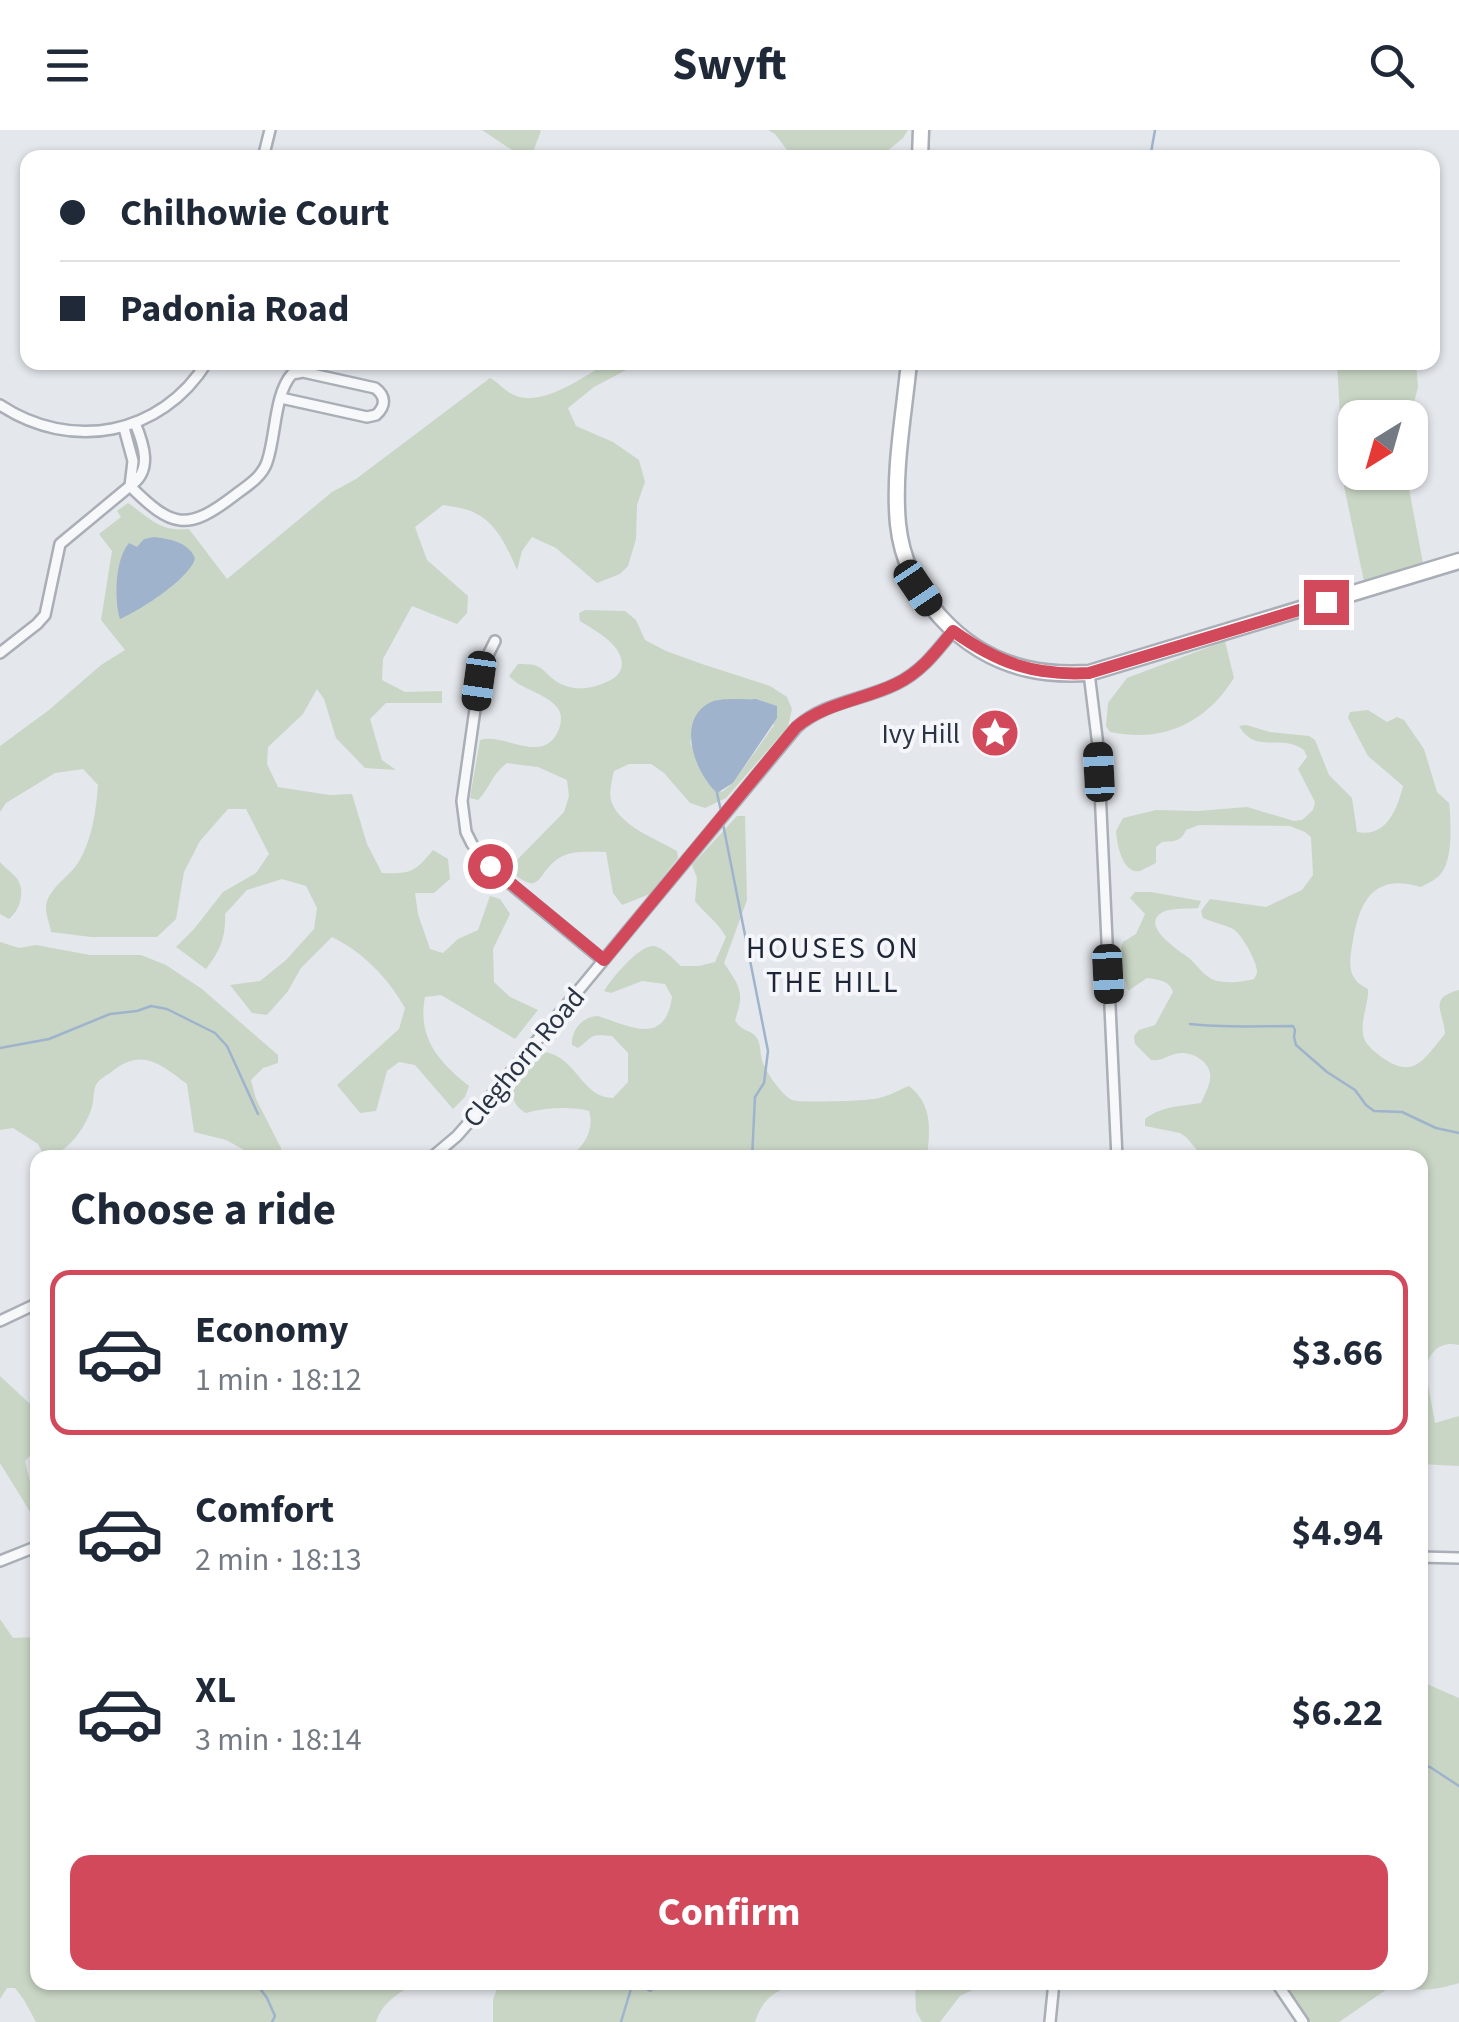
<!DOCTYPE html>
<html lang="en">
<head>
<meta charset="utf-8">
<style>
  body { margin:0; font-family:"Source Sans 3",sans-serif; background:#f2f2f3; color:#1f2937; height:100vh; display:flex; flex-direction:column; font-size:38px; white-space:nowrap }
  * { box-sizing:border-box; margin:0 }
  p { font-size:32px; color:#747a83 }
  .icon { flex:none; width:55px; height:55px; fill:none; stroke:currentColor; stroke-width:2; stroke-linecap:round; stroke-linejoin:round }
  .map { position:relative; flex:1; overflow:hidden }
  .details { position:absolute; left:30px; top:1020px; width:1398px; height:840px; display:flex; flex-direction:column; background:#fff; border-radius:20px; box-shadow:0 2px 8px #0004 }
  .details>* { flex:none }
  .top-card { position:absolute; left:20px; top:20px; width:1420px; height:220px; border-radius:20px; box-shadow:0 2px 8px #0004; display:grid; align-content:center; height:220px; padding:0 40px; background:#fff }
  .needle { width:65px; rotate:217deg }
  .tools { position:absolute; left:1338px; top:270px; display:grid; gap:20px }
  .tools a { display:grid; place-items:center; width:90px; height:90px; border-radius:20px; background:#fff; box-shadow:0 2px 8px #0004; font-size:50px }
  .end { position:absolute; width:45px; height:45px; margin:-22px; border:12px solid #d1495b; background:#fff; box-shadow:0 0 0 5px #fff }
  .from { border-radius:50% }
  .car { position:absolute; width:30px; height:60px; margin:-30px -15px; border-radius:12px; box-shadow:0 0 8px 2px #0007; background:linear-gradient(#222 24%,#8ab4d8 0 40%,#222 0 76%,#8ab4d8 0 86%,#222 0) }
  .top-card b { display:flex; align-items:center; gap:35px; height:95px; font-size:38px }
  .top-card b+b { border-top:2px solid #e0e1e3 }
  .top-card i { width:25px; height:25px; background:#1f2937 }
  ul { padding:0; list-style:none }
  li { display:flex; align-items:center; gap:30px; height:165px; margin:0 20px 15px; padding:0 20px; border:5px solid transparent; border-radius:20px }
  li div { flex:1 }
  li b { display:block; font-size:38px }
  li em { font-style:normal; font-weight:700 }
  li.active { border-color:#d1495b }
  li>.icon { width:90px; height:90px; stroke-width:1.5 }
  h2 { padding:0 40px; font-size:45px; line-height:120px }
  .cta { display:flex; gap:20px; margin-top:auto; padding:20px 40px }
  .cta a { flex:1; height:115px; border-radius:20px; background:#d1495b; color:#fff; font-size:40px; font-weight:700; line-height:115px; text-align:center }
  header { display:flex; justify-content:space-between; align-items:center; height:130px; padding:0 40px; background:#fff; font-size:45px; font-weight:700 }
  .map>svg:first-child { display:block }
  .green { fill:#c9d6c5; fill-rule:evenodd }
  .water { fill:#9fb4cc }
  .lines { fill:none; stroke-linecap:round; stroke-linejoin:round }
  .stream { stroke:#9fb4cc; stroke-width:2.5 }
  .minor-casing { stroke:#a9aeb7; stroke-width:14 }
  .secondary-casing { stroke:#a9aeb7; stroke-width:19 }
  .minor { stroke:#f7f8fa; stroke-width:9 }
  .secondary { stroke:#fff; stroke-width:14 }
  .route { stroke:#d1495b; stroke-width:12 }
  .labels { text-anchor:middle; stroke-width:8; stroke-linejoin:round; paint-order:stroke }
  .poi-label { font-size:28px; fill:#2b3445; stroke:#f4f6f9; text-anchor:end }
  .street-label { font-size:28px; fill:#2b3445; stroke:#f4f6f9 }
  .neighbourhood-label { font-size:30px; letter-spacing:2.5px; fill:#1d2536; stroke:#f4f6f9 }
</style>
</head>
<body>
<header><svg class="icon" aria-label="menu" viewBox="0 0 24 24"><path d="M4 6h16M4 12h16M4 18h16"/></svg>Swyft<svg class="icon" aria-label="search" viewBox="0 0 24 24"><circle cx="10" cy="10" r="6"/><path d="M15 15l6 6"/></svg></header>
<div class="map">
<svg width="1459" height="1892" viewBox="0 0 1459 1892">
  <rect width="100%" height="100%" fill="#e4e7ec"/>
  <!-- green -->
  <g class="green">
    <path d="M482,0h57l2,1 -10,26 -7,1z"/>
    <path d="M768,0h140l-5,8 -23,19 -87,1 -18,-24z"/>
    <path d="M607,233h28l-9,7 -32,17 -26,21 8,18 37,16 26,18 6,22 -8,23 -1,34 -8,27 -8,8 -23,9 -41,-35 -24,-11 -10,14 -5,19c-9,-21 -20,-47 -42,-57 -9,-5 -22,-6 -32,-8l-28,22 12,33 41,36 -1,17 -10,11 -45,-18 -29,53 -1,21 23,12 37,-1v12h-56l-16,16 12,41 14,10 -31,-2 -29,-30 -12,-39 -7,-10 -14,25 -35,33 -1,17 11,23 51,8 23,-1 15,50 15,29c29,1 33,-1 51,-23l15,9 2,20 -16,14h-19l3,21 12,35 13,4 15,-14 20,-9 12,-34 10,3 10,15 -17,35 1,33 16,15 28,13 -23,29 -74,-44 -16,2c-8,41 14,65 44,89l-4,11 -12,12 -38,-44 -16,-3 -12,9 -11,40 -16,2 -23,-28 62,-56 6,-21c-17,-30 -42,-56 -73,-71l-31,31 -13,23 -21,24 -15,-2 -22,-28 30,-4 26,-21 28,-31 3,-21 -11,-22 -24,-7 -35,11 -22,24c1,23 -5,37 -19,55l-30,-22 18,-18 29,-37 33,-19 13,-19 -23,-45h-18l-28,32 -16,31 -8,47 -19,18h-66l-40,-5c-1,-7 -5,-17 -5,-24 0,-18 23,-31 32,-45 14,-23 18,-51 20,-78l-15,-16 -28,4 -49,30 -6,9v-66l49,-36 52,-45 24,-15 -24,-30 11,-69 -13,-17 22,-17 -4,-6 11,-8c22,15 31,29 61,26l38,50 105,-87 24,-13 134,-101c8,4 13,11 20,15 28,18 73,-16 97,-30z"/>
    <path d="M1337,233h79l2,24 -8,31h-55v54l51,1 17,90 -58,23 -21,-100z"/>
    <path d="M585,480l40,1 11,9 9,20 21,11 36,13 68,22 17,11 5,12 -4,18 -62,71 -21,10 -15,-5 -26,-30 -13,-9h-22l-15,7c-2,10 -6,22 -2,32 9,23 44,36 65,48l1,7 -28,36 -28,11 -9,-12 -7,-41c-14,0 -35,-2 -47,6 -24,16 -16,40 -49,13l3,-7 51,-52 5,-16 -2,-16 -29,-13 -31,-4c-17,13 -16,24 -29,37l-8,-2 10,-58c25,-8 64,27 79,-11 3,-8 3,-17 -3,-23 -13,-14 -34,-16 -47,-30l9,-12c2,0 14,0 16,1 8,2 13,9 19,14 17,14 42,11 61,-1 7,-5 9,-11 7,-20 -5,-17 -27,-28 -41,-37l-1,-8zM751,569l23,26 -41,58 -11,9 -14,-9 -18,-41 21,-40z"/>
    <path d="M1225,511l9,37c-29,46 -72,65 -124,54l-4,-6 2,-23 19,-25z"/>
    <path d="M1368,580l19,12 10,-5 7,3 20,29 13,43 12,11c2,17 4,55 -7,69 -4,7 -14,11 -21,15 -46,-14 -61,12 -68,53 -2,13 -6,28 2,39 3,5 8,7 13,10 1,15 -9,33 -4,49 2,7 10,13 16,18 34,25 43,4 65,-22 -1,-22 -18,-36 14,-44v355c-19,-4 -28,6 -34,23l10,55 24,-7v50l-39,-2v-306l-217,-1 -17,-20 -6,-4 -35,-7v-7c16,-13 37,-13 56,-16 3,-7 8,-16 9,-24 3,-17 -20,-30 -35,-25 -10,3 -13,7 -24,6l-16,-16 -1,-8 5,-6 16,-5 18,-33c-4,-12 -14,-12 -26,-14l-19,13 -9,-32 4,-17 13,-8 9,-20 -15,-16 5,-6h16l50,9 -3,7c-9,1 -24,0 -33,3 -29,13 15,40 24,47 8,7 15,18 25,22 11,4 29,2 40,-1 1,-2 3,-5 3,-7 1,-9 -16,-39 -24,-43 -5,-3 -21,-7 -30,-11l-2,-7 9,-12 56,8 36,-17 11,-15 -2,-38 -6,-5 -15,-6 -91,-1 -13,5c-5,12 -12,11 -24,12l-6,5v16c-2,1 -14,7 -16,8 -18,3 -23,-27 -24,-40l7,-13 33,-8 42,1 49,-4 47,14 8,-1 11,-10 2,-8 -17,-33 9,-12 -3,-7c-24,-17 -48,5 -65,-24l7,-1 24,7 39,4 6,4 14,35 23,23 5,34c29,6 40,-22 46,-46l-35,-30 -20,-38 2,-6z"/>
    <path d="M737,686h8l2,84 -23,63c16,24 21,29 11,57 7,13 18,9 23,20 3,7 2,16 5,23 4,11 19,32 29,37 7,3 79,1 87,-2 10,-2 20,-8 30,-12 24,19 21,43 18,71h-357c14,-11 25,-27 19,-46 -20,-5 -44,-3 -63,2 -31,-16 -9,-72 26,-59 26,9 32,44 61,44l15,-16v-29l-16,-17c-24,-2 -17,0 -34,12l-6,-3c-1,-15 11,-29 26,-29 33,11 67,30 74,-19l-7,-13 -23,-3 -31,12 -7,-2c7,-12 36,-47 50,-45 9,1 20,14 27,20h18l16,-4 11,-25c-8,-15 -21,-23 -31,-36l2,-23 -5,-13z"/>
    <path d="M0,732c5,6 14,12 18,18 7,13 2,30 -9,39l-9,-5z"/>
    <path d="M0,812l19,6 17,-3 54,10h51l25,10 36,24 76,66v8l-15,5 -12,12 5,19 25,49v9h-24l-31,-17 -32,-8 -7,-48c-28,-21 -46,-37 -77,-11 -5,3 -10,6 -13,10 -4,6 -3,17 -5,24 -6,20 -25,48 -47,50l-7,-13 -25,-16 -13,2z"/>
    <path d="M0,1246l29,27 8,2v43l-12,13 5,21 7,10v31l-37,-60z"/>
    <path d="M0,1489l13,19 24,-1 1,345 419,1 -7,7c-7,-2 -16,-6 -24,-6 -20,0 -45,19 -50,38h-340l-12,-22 -9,-12h-8l-7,11z"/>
    <path d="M1420,1551l39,17v285c-18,5 -42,12 -58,0l19,-1z"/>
    <path d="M499,1853v-1l296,1c-23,11 -31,14 -40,39h-262v-22z"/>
    <path d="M915,1853v-1l72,1 -27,13 -20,26h-18l-6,-11z"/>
    <path d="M1284,1853h112l-57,39h-28z"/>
  </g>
  <!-- water -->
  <g class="water">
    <path d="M154,407c16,2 34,5 41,21 -4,20 -56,53 -75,61 -6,-20 -5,-60 9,-76l8,4 7,-8z"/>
    <path d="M756,569l21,7v12l-44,65 -16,10c-21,-19 -42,-71 -8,-90 12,-6 33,-3 47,-4z"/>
  </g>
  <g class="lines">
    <!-- stream -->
    <g class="stream">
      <path d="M1150,28l5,-28"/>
      <path d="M717,663l4,18"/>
      <path d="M723,694l45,227 -4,32 -9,14 -3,61"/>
      <path d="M1190,894c34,4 68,2 103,2l2,4 -1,7 2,8 31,27 28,18 11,15 8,6 28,1 34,16 23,5"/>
      <path d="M0,918l49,-9 61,-25 27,-3 14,-5 16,3 48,24 12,13 31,68"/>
      <path d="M1420,1635l10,2 29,19"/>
      <path d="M255,1852l12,16 8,18 -3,6"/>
      <path d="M634,1856l4,-2 12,7 15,-9"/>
      <path d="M621,1892l12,-40"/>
    </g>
    <!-- minor casing -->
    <g class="minor-casing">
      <g id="minor">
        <path d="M263,28l7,-28"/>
        <path d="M0,275c71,47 161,31 207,-43"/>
        <path d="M124,298l9,33 -3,25c23,-15 14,-41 5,-63"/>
        <path d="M495,511l-13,26 -3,14 -17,120 4,31 6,12 18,23 113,93"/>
        <path d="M0,523l37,-29 8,-9 15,-71 70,-58c42,42 57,46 105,9 12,-9 27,-18 32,-33 9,-25 7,-68 25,-88l11,-2 72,16c11,8 11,18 1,27l-9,2 -86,-19"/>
        <path d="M1089,543l9,73 19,412"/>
        <path d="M431,1028l26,-22 14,-16 326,-393c27,-25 67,-27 99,-43 25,-12 40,-32 57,-53"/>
        <path d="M0,1191l38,-18"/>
        <path d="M1420,1427l39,1"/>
        <path d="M0,1431l38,-15"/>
        <path d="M1276,1852l27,40"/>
        <path d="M1050,1892l4,-40"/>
      </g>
    </g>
    <!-- secondary casing -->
    <g class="secondary-casing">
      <g id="secondary">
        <path d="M920,28l1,-28"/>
        <path d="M909,232c-5,53 -16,109 -11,162 7,69 62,130 130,145 20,5 40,5 61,4l370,-112"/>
      </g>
    </g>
    <!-- minor -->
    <use href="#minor" class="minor"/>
    <!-- secondary -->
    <use href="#secondary" class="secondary"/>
  </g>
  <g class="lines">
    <!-- route -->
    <path class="route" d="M490,736l114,94 192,-233c29,-24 67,-27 100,-43 25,-12 40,-32 57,-53 45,32 81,45 136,42l237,-71"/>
  </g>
  <!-- icons -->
  <defs>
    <g id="sight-disc" transform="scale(2.5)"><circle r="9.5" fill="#d1495b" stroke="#f4f6f9"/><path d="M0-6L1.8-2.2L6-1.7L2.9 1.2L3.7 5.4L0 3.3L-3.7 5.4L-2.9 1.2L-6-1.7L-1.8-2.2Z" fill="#fff"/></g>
  </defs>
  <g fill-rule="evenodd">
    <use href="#sight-disc" x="995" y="603"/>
  </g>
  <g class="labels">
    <!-- poi labels -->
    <g class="poi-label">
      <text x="960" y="613">Ivy Hill</text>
    </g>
    <!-- street labels -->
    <g class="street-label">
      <text transform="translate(523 927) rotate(-50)" y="10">Cleghorn Road</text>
    </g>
    <!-- neighbourhood labels -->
    <g class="neighbourhood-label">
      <text x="833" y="828">HOUSES ON<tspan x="833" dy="34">THE HILL</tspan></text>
    </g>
  </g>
</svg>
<div class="tools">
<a><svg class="needle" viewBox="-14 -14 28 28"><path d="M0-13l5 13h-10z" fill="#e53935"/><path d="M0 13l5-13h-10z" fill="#747a83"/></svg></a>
</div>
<i class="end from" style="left:490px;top:736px"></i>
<i class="end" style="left:1326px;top:472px"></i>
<i class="car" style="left:918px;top:458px;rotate:146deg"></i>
<i class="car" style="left:479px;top:551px;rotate:188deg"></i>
<i class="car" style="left:1099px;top:642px;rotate:357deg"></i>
<i class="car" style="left:1108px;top:844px;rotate:177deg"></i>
<div class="top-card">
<b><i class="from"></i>Chilhowie Court</b>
<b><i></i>Padonia Road</b>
</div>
<section class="details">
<h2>Choose a ride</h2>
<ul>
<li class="active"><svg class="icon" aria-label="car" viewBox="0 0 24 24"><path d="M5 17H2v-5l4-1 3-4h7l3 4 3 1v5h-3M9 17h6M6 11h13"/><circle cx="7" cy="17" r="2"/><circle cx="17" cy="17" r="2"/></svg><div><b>Economy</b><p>1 min · 18:12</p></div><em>$3.66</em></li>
<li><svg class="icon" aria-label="car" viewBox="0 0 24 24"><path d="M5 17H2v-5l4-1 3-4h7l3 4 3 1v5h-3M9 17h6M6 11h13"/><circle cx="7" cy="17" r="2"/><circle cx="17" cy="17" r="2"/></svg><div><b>Comfort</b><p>2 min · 18:13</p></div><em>$4.94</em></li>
<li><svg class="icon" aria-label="car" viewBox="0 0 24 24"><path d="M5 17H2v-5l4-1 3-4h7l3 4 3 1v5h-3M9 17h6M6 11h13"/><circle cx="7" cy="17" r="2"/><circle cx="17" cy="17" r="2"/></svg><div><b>XL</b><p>3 min · 18:14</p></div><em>$6.22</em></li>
</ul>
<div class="cta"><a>Confirm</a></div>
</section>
</div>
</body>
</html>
